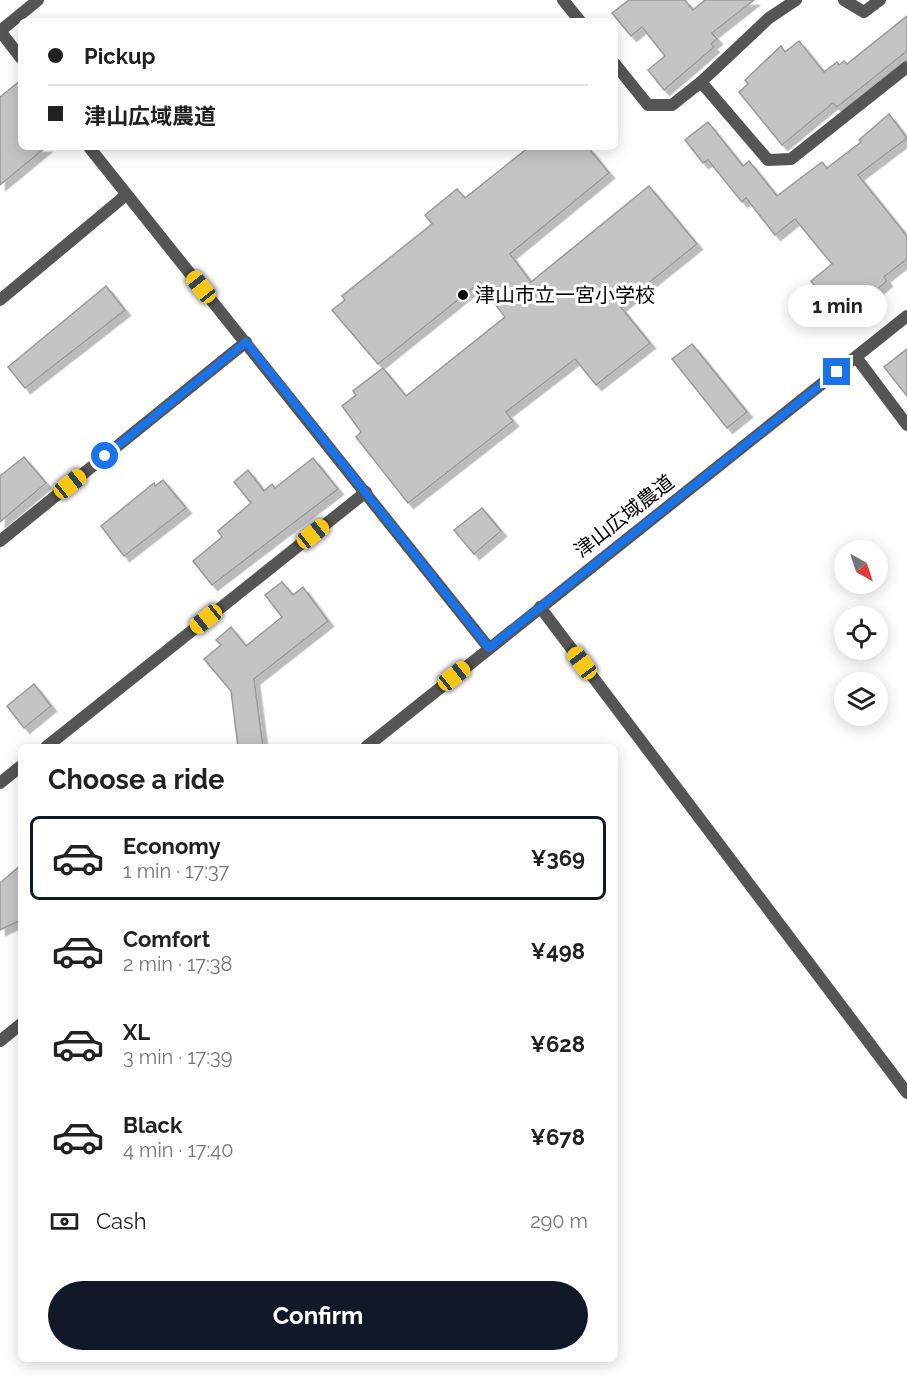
<!DOCTYPE html>
<html lang="en">
<head>
<meta charset="utf-8">
<style>
  body { margin:0; font-family:Raleway,"Noto Sans JP",sans-serif; background:#f6f6f6; color:#202124; height:100vh; display:flex; flex-direction:column; font-size:22px; white-space:nowrap }
  * { box-sizing:border-box; margin:0 }
  p { font-size:20px; color:#757577 }
  .icon { flex:none; width:33px; height:33px; fill:none; stroke:currentColor; stroke-width:2; stroke-linecap:round; stroke-linejoin:round }
  .map { position:relative; flex:1; overflow:hidden }
  .drawer { position:absolute; left:18px; top:744px; width:600px; height:618px; display:flex; flex-direction:column; background:#fff; border-radius:9px; box-shadow:0 3px 15px #0003 }
  .drawer>* { flex:none }
  .banner { position:absolute; left:18px; top:18px; width:600px; height:132px; border-radius:9px; box-shadow:0 3px 15px #0003; display:grid; align-content:center; height:132px; padding:0 30px; background:#fff }
  .needle { width:39px; rotate:141deg }
  .tools { position:absolute; left:834px; top:540px; display:grid; gap:12px }
  .tools a { display:grid; place-items:center; width:54px; height:54px; border-radius:50%; background:#fff; box-shadow:0 3px 15px #0003; font-size:30px }
  .end { position:absolute; width:27px; height:27px; margin:-14px; border:8px solid #1a73e8; background:#fff; box-shadow:0 0 0 3px #fff }
  .from { border-radius:50% }
  .bubble { position:absolute; height:42px; border-radius:21px; background:#fff; box-shadow:0 3px 15px #0003; font-size:20px; font-weight:700; line-height:42px; text-align:center }
  .car { position:absolute; width:18px; height:36px; margin:-18px -9px; border-radius:8px; box-shadow:0 0 4px 2px #0007; background:linear-gradient(#f5c518 24%,#345 0 40%,#f5c518 0 76%,#345 0 86%,#f5c518 0) }
  .banner b { display:flex; align-items:center; gap:21px; height:57px; font-size:22px }
  .banner b+b { border-top:2px solid #e0e0e0 }
  .banner i { width:15px; height:15px; background:#202124 }
  ul { padding:0; list-style:none }
  li { display:flex; align-items:center; gap:18px; height:84px; margin:0 12px 9px; padding:0 18px; border:3px solid transparent; border-radius:9px }
  li div { flex:1 }
  li b { display:block; font-size:22px }
  li em { font-style:normal; font-weight:700 }
  li.current { border-color:#111827 }
  li>.icon { width:54px; height:54px; stroke-width:1.5 }
  h2 { padding:0 30px; font-size:27px; line-height:72px }
  .pay { display:flex; align-items:center; gap:15px; height:66px; padding:0 30px; font-size:22px }
  .pay p { margin-inline-start:auto }
  .primary-button { display:flex; gap:12px; margin-top:auto; padding:12px 30px }
  .primary-button a { flex:1; height:69px; border-radius:36px; background:#111827; color:#fff; font-size:24px; font-weight:700; line-height:69px; text-align:center }
  .map>svg:first-child { display:block }
  .building { fill:#c4c4c4; stroke:#999; stroke-width:1.5; filter:url(#shadow) }
  .lines { fill:none; stroke-linecap:round; stroke-linejoin:round }
  .minor { stroke:#555; stroke-width:12 }
  .tertiary { stroke:#555; stroke-width:12 }
  .route { stroke:#1a73e8; stroke-width:8 }
  .poi-dot { fill:#000; stroke:#fff; stroke-width:2 }
  .labels { text-anchor:middle; stroke-width:6; stroke-linejoin:round; paint-order:stroke }
  .poi-label { font-size:20px; fill:#000; stroke:#fff; text-anchor:start }
  .street-label { font-size:20px; fill:#000; stroke:#fff }
</style>
</head>
<body>
<div class="map">
<svg width="907" height="1381" viewBox="0 0 907 1381">
  <defs>
    <filter id="shadow"><feDropShadow dx="5.5" dy="5.5" stdDeviation="0" flood-color="#0004"/></filter>
  </defs>
  <rect width="100%" height="100%" fill="#fff"/>
  <!-- building -->
  <g class="building">
    <path d="M629,0h56l8,10 12,-10h49l-42,33 5,6 -6,5 3,3 -50,43 -16,-20 17,-14 -23,-29 -11,9 -19,-23z"/>
    <path d="M907,16v35l-70,56 -4,-4 -51,42 -43,-53 9,-8 -3,-4 36,-34 4,6 14,-11 25,31 13,-10 2,3 5,-4 3,3z"/>
    <path d="M21,80v67h25l-46,38v-88z"/>
    <path d="M889,114l18,24 -49,37 49,61v23l-23,18 3,4 -24,20 -3,-3 -22,17 -27,-34 21,-17 -37,-45 -20,16 -29,-37 -4,4 -34,-42 -5,3 -18,-23 23,-18 35,44 6,-5 28,35 45,-34 5,6 34,-26 -2,-2z"/>
    <path d="M529,147h59l21,26 -99,81 21,28 118,-96 48,58 -77,62 30,37 -54,42 -21,-26 -69,53 7,9 -105,82 -52,-66 5,-5 -19,-26 14,-11 -3,-4 30,-23 23,28 99,-79 -26,-34 -101,81 -46,-54 13,-10 -3,-4 90,-72 -7,-9 32,-26 8,9z"/>
    <path d="M106,286l19,24 -100,78 -17,-21z"/>
    <path d="M692,344l55,68 -20,16 -55,-69z"/>
    <path d="M907,349v47l-23,-29z"/>
    <path d="M24,457l22,26 -46,39v-46z"/>
    <path d="M313,458l25,31 -126,96 -19,-24 29,-24 -4,-6 33,-28 -17,-21 14,-12 16,21 8,-7 3,4z"/>
    <path d="M163,480l23,28 -62,48 -23,-30 53,-43 1,3z"/>
    <path d="M482,508l19,23 -27,23 -20,-24z"/>
    <path d="M282,582l11,13 10,-8 25,34 -74,58 9,68h-25l-7,-56 -27,-32 17,-14 -5,-5 15,-13 15,19 36,-29 -17,-22z"/>
    <path d="M34,684l17,22 -27,22 -17,-22z"/>
    <path d="M21,865v55l-21,10v-47z"/>
  </g>
  <g class="lines">
    <!-- minor -->
    <g class="minor">
      <path d="M563,0l17,21"/>
      <path d="M844,0l20,12 16,-12"/>
      <path d="M21,58l-21,-27 38,-31"/>
      <path d="M615,64l33,41h24l29,-23 68,-64 27,-18"/>
      <path d="M701,82l67,78 23,-1 116,-92"/>
      <path d="M89,147l400,501"/>
      <path d="M0,300l126,-105"/>
      <path d="M856,357l51,68"/>
      <path d="M0,541l246,-199"/>
      <path d="M540,607l367,486"/>
      <path d="M46,747l320,-255"/>
      <path d="M0,783l21,-17"/>
    </g>
    <!-- tertiary -->
    <g class="tertiary">
      <path d="M366,747l541,-431"/>
      <path d="M0,1041l21,-17"/>
    </g>
  </g>
  <g class="lines">
    <!-- route -->
    <path class="route" d="M105,456l141,-114 243,306 348,-276"/>
  </g>
  <!-- markers -->
  <circle class="poi-dot" cx="463" cy="295" r="6"/>
  <g class="labels">
    <!-- poi labels -->
    <g class="poi-label">
      <text x="475" y="302">津山市立一宮小学校</text>
    </g>
    <!-- street labels -->
    <g class="street-label">
      <text transform="translate(624 516) rotate(-38)" y="7">津山広域農道</text>
    </g>
  </g>
</svg>
<div class="tools">
<a><svg class="needle" viewBox="-14 -14 28 28"><path d="M0-13l5 13h-10z" fill="#e53935"/><path d="M0 13l5-13h-10z" fill="#757577"/></svg></a>
<a><svg class="icon" aria-label="locate" viewBox="0 0 24 24"><circle cx="12" cy="12" r="6"/><path d="M12 2v4M12 18v4M2 12h4M18 12h4"/></svg></a>
<a><svg class="icon" aria-label="layers" viewBox="0 0 24 24"><path d="M12 4l9 5-9 5-9-5zM3 14l9 5 9-5"/></svg></a>
</div>
<i class="end from" style="left:105px;top:456px"></i>
<i class="end" style="left:837px;top:372px"></i>
<div class="bubble" style="left:788px;top:285px;width:99px">1 min</div>
<i class="car" style="left:201px;top:287px;rotate:321deg"></i>
<i class="car" style="left:70px;top:484px;rotate:51deg"></i>
<i class="car" style="left:313px;top:534px;rotate:51deg"></i>
<i class="car" style="left:206px;top:619px;rotate:231deg"></i>
<i class="car" style="left:582px;top:663px;rotate:323deg"></i>
<i class="car" style="left:454px;top:676px;rotate:51deg"></i>
<div class="banner">
<b><i class="from"></i>Pickup</b>
<b><i></i>津山広域農道</b>
</div>
<section class="drawer">
<h2>Choose a ride</h2>
<ul>
<li class="current"><svg class="icon" aria-label="car" viewBox="0 0 24 24"><path d="M5 17H2v-5l4-1 3-4h7l3 4 3 1v5h-3M9 17h6M6 11h13"/><circle cx="7" cy="17" r="2"/><circle cx="17" cy="17" r="2"/></svg><div><b>Economy</b><p>1 min · 17:37</p></div><em>¥369</em></li>
<li><svg class="icon" aria-label="car" viewBox="0 0 24 24"><path d="M5 17H2v-5l4-1 3-4h7l3 4 3 1v5h-3M9 17h6M6 11h13"/><circle cx="7" cy="17" r="2"/><circle cx="17" cy="17" r="2"/></svg><div><b>Comfort</b><p>2 min · 17:38</p></div><em>¥498</em></li>
<li><svg class="icon" aria-label="car" viewBox="0 0 24 24"><path d="M5 17H2v-5l4-1 3-4h7l3 4 3 1v5h-3M9 17h6M6 11h13"/><circle cx="7" cy="17" r="2"/><circle cx="17" cy="17" r="2"/></svg><div><b>XL</b><p>3 min · 17:39</p></div><em>¥628</em></li>
<li><svg class="icon" aria-label="car" viewBox="0 0 24 24"><path d="M5 17H2v-5l4-1 3-4h7l3 4 3 1v5h-3M9 17h6M6 11h13"/><circle cx="7" cy="17" r="2"/><circle cx="17" cy="17" r="2"/></svg><div><b>Black</b><p>4 min · 17:40</p></div><em>¥678</em></li>
</ul>
<div class="pay"><svg class="icon" aria-label="cash" viewBox="0 0 24 24"><path d="M3 7h18v10H3z"/><circle cx="12" cy="12" r="2"/></svg>Cash<p>290 m</p></div>
<div class="primary-button"><a>Confirm</a></div>
</section>
</div>
</body>
</html>
